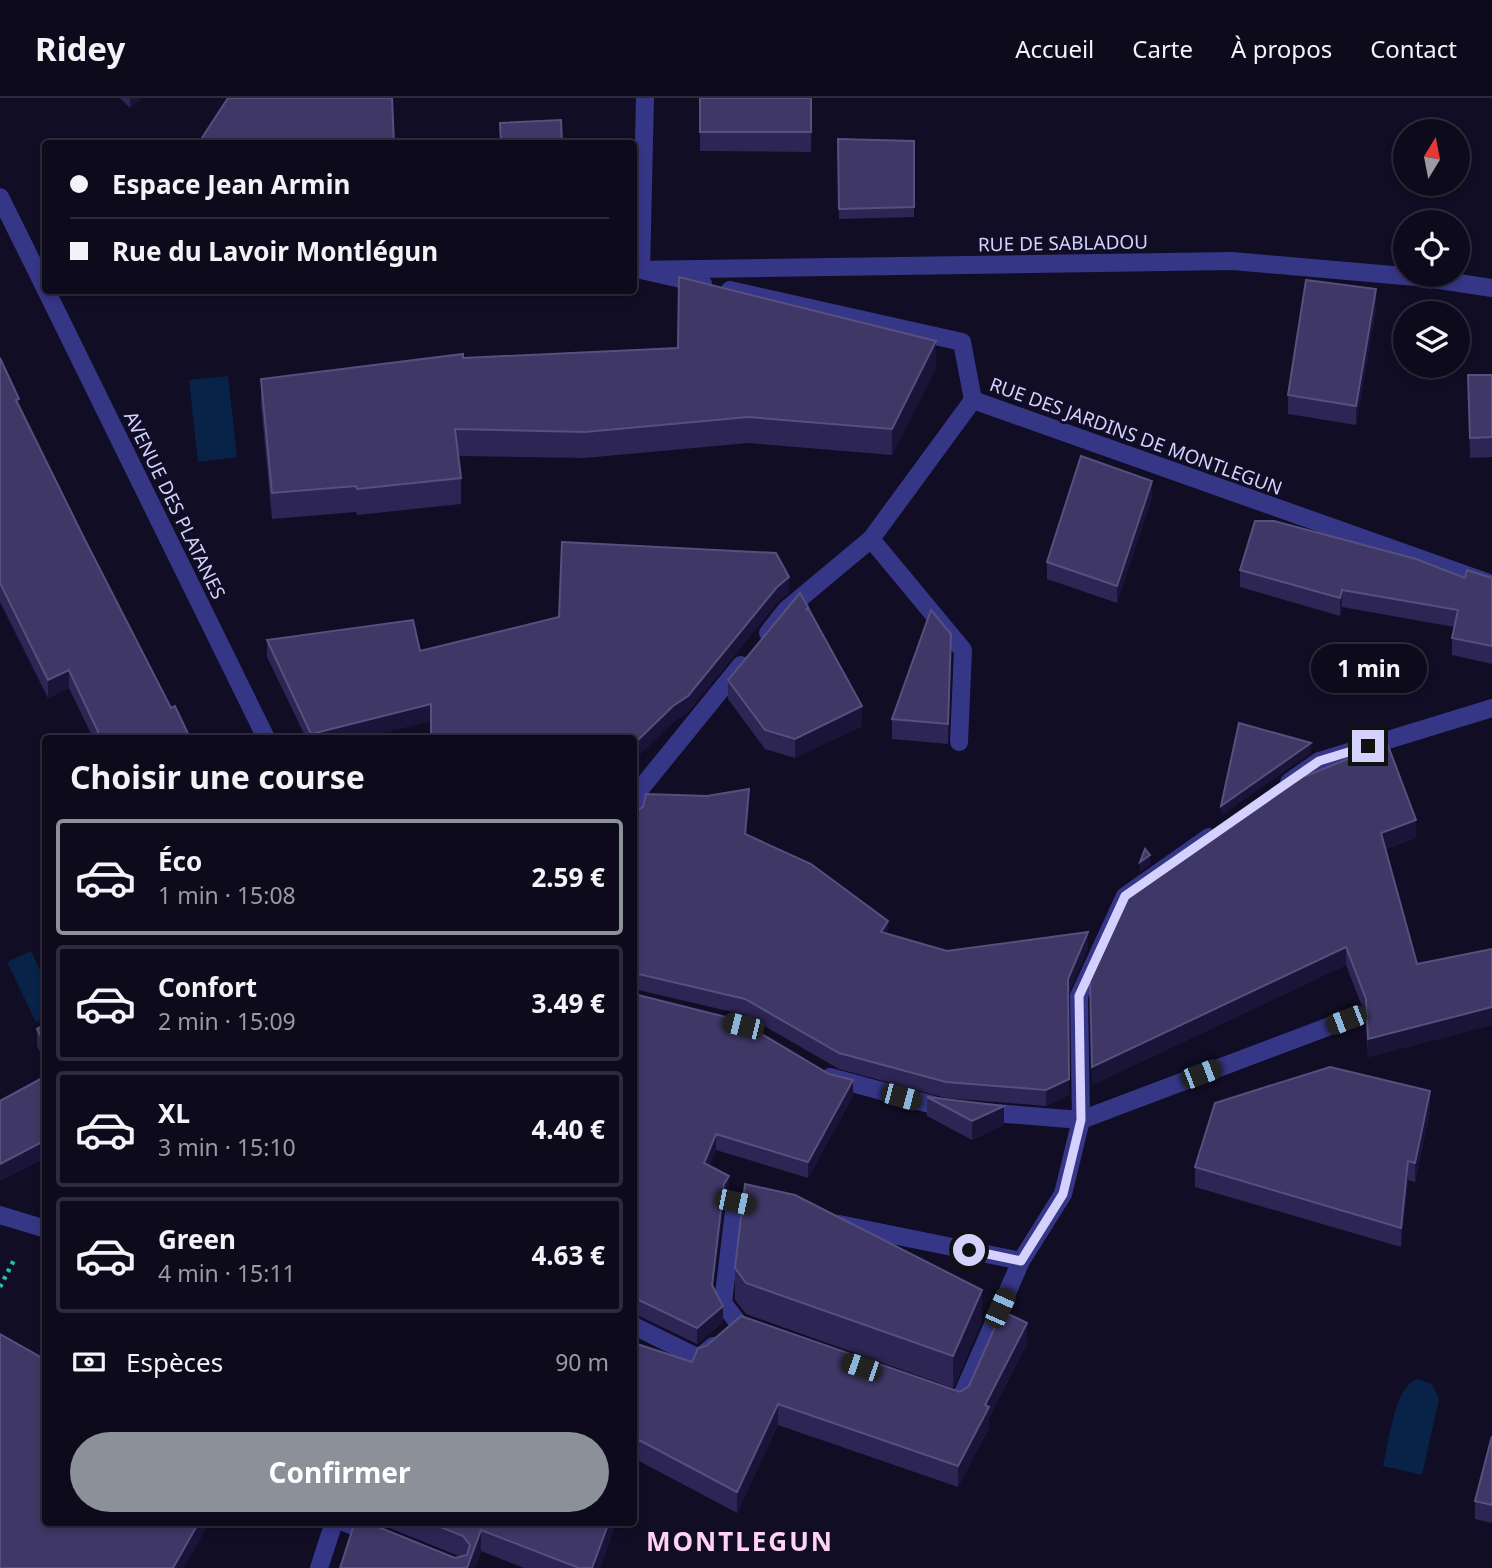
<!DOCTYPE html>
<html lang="fr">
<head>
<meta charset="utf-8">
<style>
  body { margin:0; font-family:"Noto Sans",sans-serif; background:#1b1829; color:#f1f3f6; height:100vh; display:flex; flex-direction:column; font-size:26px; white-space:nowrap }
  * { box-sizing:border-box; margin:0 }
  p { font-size:23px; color:#9a9aa3 }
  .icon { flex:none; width:38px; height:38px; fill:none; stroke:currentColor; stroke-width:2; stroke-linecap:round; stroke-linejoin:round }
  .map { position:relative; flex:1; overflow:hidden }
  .drawer { position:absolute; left:42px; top:637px; width:595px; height:791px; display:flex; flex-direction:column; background:#0d0a1c; border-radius:7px; box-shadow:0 4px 10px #0003,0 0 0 2px #2d2b3b }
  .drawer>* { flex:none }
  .top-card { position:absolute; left:42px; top:42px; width:595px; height:154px; border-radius:7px; box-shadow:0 4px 10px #0003,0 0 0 2px #2d2b3b; display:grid; align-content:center; height:154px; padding:0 28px; background:#0d0a1c }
  .needle { width:46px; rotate:10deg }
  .buttons { position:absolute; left:1393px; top:21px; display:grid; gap:14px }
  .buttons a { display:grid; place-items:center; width:77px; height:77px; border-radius:50%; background:#0d0a1c; box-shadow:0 4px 10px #0003,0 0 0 2px #2d2b3b; font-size:35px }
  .end { position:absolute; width:32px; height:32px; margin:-16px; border:9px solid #d5d1ff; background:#111; box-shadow:0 0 0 4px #111 }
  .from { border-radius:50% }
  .bubble { position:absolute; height:49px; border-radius:24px; background:#0d0a1c; box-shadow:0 4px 10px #0003,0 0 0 2px #2d2b3b; font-size:23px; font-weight:700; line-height:49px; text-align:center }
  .car { position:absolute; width:21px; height:42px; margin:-21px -10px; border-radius:9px; box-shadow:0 0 5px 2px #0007; background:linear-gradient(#222 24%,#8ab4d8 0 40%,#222 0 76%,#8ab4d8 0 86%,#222 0) }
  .top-card b { display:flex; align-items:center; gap:24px; height:66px; font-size:26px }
  .top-card b+b { border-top:2px solid #2d2b3b }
  .top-card i { width:18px; height:18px; background:#f1f3f6 }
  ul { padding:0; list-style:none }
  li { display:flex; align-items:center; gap:21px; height:116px; margin:0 14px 10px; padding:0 14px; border:4px solid #2d2b3b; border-radius:7px }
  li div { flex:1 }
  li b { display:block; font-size:26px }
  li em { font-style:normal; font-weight:700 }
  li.selected { border-color:#8c9099 }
  li>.icon { width:63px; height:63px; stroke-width:1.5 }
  h2 { padding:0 28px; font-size:32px; line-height:84px }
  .pay { display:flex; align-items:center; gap:18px; height:77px; padding:0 28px; font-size:26px }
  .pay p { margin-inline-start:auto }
  .cta { display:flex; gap:14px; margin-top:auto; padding:14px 28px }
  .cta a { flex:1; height:80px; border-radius:42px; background:#8c9099; color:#fff; font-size:28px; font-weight:700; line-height:80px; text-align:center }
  header { display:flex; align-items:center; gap:42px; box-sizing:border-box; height:98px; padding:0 35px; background:#0d0a1c; border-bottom:2px solid #2d2b3b }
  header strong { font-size:33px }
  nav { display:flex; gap:38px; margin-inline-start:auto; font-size:24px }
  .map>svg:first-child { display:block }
  .water { fill:#092248 }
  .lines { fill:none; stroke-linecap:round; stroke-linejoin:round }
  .path { stroke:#28bcaf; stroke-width:4.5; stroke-dasharray:3.5 5; stroke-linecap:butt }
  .minor { stroke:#363687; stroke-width:18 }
  .tertiary { stroke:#363687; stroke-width:18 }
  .wall { fill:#2d2554 }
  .shaded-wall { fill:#1a1439 }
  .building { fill:#3f3766; stroke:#56507e; stroke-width:2 }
  .route { stroke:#d5d1ff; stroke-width:9 }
  .labels { text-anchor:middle; stroke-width:6; stroke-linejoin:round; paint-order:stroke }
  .street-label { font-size:19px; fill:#d5d1ff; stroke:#110d25 }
  .district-label { font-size:26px; font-weight:bold; letter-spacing:2px; fill:#ffd3f1; stroke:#110d25 }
</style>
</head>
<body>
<header>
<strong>Ridey</strong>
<nav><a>Accueil</a><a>Carte</a><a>À propos</a><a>Contact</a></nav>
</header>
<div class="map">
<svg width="1492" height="1470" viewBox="0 0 1492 1470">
  <rect width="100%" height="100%" fill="#110d25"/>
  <!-- water -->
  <g class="water">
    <path d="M228,278l9,81 -39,5 -9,-82z"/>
    <path d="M31,853l14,29v37l-9,5 -29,-60z"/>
    <path d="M1418,1281l14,5 7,15 -17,76 -39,-9c6,-22 11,-81 35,-87z"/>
  </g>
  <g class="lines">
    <!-- path -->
    <path class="path" d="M0,1189l14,-27"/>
    <!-- minor -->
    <g class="minor">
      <path d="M645,0l-4,172 62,14"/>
      <path d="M730,192l232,52 11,58 519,184"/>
      <path d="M871,441l92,111 -4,92"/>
      <path d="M768,535l18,-23 85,-71 102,-139"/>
      <path d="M1289,684l30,-21 173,-53"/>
      <path d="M634,719l3,-24 104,-128"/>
      <path d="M830,979l118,32"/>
      <path d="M983,1014l98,8 265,-100"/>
      <path d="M0,1117l46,14"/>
      <path d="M839,1126l182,37"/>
      <path d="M739,1226l-16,-21 12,-101 28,6"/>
      <path d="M634,1228l65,32 14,-12"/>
      <path d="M951,1301l8,3 62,-141 42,-67 18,-74 -2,-124 46,-100 84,-59"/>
      <path d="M343,1424l33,13"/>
    </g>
    <!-- tertiary -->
    <g class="tertiary">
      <path d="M0,99l46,93"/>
      <path d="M634,172l598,-9 195,17 65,10"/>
      <path d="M46,192l220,448"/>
      <path d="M319,1470l15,-46"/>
    </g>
  </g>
  <!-- wall -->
  <g class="wall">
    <path d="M120,0h21l-11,10z"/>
    <path d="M700,0h112l-1,54 -111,-1z"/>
    <path d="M838,41l76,2v76l-75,2z"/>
    <path d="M1376,210l-20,117 -68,-11v-19z"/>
    <path d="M0,260l19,48 66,134 86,168 19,30h-97l-24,-50 -21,10 -48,-96z"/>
    <path d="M463,260l473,10 -44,87 -144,-12 -163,15 -127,-2 3,22v26l-104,11 -1,-3 -84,7 -11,-114v-26z"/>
    <path d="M1468,277h24v82l-22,1z"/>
    <path d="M1152,400l-35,105 -70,-24v-17z"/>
    <path d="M1240,472l252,9v85l-40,-9v-17l2,-11 -112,-20 -2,9 -100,-29z"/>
    <path d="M789,495l-12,10 -89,109 -15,10 -39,38v-22l-203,-17 -72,17h-53l-39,-81v-17l153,11z"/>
    <path d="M808,511l54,117 -67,32 -30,-9 -37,-50v-19z"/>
    <path d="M951,556l-3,90 -56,-5v-20z"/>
    <path d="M1308,677l108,63 -30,11 31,115 75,-15v76l-124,32 -2,-40 -20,-52 -254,120 -2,-105 78,-110z"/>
    <path d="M749,707l-3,30 142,99 59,17 141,-3 -20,47 1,100 -23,11 -100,-8 -107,-29 -94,-54 -111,-26v-177z"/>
    <path d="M634,896l219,102 -45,82 -92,-28 -7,16 20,26 -5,9 -11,87 10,34 -26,22 -58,-28z"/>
    <path d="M46,926v39l-9,-17v-17z"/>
    <path d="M927,999l77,28 -32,15 -45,-24z"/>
    <path d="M1430,1013l-15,71 -7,-2 -7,67 -206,-60v-20z"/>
    <path d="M735,1170l247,53 -29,67 -207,-74 -11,-14z"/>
    <path d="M634,1245l58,19 268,30 67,-48 -38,74v10l-31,59 -180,-62 -41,88 -98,-52z"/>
    <path d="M1492,1338v87l-17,-4v-18z"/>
    <path d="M375,1424h241l-16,46h-76l-43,-17 -6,17h-135l121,-11z"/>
  </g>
  <!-- shaded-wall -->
  <g class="shaded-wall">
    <path d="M130,0h11l-11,10z"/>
    <path d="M1376,191v19l-20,117v-19z"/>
    <path d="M936,243v27l-44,87v-26z"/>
    <path d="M1152,383v17l-35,105v-17z"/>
    <path d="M789,479v16l-12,10 -89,109 -15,10 -39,38v-16l143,-157z"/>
    <path d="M1342,492v17l-2,9v-18z"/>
    <path d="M951,536v20l-3,90v-20z"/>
    <path d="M69,572v18l-21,10v-18z"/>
    <path d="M431,606v17l-72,17h-48v-4z"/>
    <path d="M862,608v20l-67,32v-19z"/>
    <path d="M1311,645v10l-90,63v-10z"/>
    <path d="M749,691v16l-4,45v-16z"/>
    <path d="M1416,722v18l-35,13v-18z"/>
    <path d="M1150,757v10l-10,7v-10z"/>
    <path d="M888,823v16l-7,-5z"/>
    <path d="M1088,834v16l-20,48v-17z"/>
    <path d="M1346,849v18l-254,120v-18z"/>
    <path d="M1492,909v18l-124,32v-18z"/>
    <path d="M1069,981v16l-23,11v-16z"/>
    <path d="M853,982v16l-45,82v-16z"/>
    <path d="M1430,993v20l-15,71v-19z"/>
    <path d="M1004,1008v19l-32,15v-19z"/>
    <path d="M716,1036v16l-12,30v-17z"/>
    <path d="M46,1042v18l-46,23v-17z"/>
    <path d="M1408,1063v19l-7,67v-19z"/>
    <path d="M729,1078v16l-5,9 -12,101v-17l12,-101z"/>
    <path d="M982,1192v31l-29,67v-32z"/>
    <path d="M639,1202v16l-5,1v-16z"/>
    <path d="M723,1208v16l-26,22v-16z"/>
    <path d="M1027,1225v21l-38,74v10l-31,59v-21l27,-61z"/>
    <path d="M778,1306v21l-41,88v-21z"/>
    <path d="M639,1342v21l-5,14v-21z"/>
    <path d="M199,1424h11l-26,46h-11z"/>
    <path d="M609,1424h7l-16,46h-8z"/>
    <path d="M481,1432v21l-6,17h-8z"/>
  </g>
  <!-- building -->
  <g class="building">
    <path d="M228,0h164l2,46h-196z"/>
    <rect x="700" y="0" width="111" height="34"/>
    <path d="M561,22l1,24h-61l-1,-21z"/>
    <path d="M838,41l76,2v66l-75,2z"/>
    <path d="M679,179l257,64 -44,88 -144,-12 -163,15 -130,-3 6,49 -104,11 -1,-3 -84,7 -11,-114 202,-25v4l215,-10z"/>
    <path d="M1306,182l70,9 -20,117 -68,-11z"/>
    <path d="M0,260l19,41 -3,1 69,140 86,168 4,-2 15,32h-89l-32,-68 -21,10 -48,-97z"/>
    <path d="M1468,277h24v62l-22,1z"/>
    <path d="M1081,358l71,25 -35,105 -70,-24z"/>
    <path d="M1255,423h19l142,38 49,19 2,-8 25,8v68l-40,-8 6,-28 -116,-20 -2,8 -100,-28z"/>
    <path d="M562,444l214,11 13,24 -12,10 -89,109 -15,10 -39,38v-6h-203v-34l-120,30 -44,-94 146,-20 7,31 139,-34z"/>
    <path d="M800,495l8,14 -2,4 2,-3 54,98 -67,33 -30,-9 -37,-50z"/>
    <path d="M931,512l20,24 -3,90 -56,-5z"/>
    <path d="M1239,625l72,20 -90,63z"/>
    <path d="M1387,645l29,77 -35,13 36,131 75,-15v58l-124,32 -2,-40 -20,-52 -254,120 -2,-87 44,-94 30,-21 4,5 41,-37 99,-69 -2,12z"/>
    <path d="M749,691l-4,45 66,30 77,57 -7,11 66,19 141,-19 -20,47 1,100 -23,11 -100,-8 -107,-29 -94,-54 -111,-26v-161l9,-5 3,-13 61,2z"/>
    <path d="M1145,751l5,6 -10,7z"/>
    <path d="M634,896l104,26 91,54 24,6 -45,82 -92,-28 -12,29 25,13 -5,8 -12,101 11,21 -26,22 -58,-28 -5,1z"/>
    <path d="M46,926v22l-9,-17z"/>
    <path d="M1330,969l100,24 -15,72 -7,-2 -7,67 -206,-61 20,-64z"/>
    <path d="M46,978v64l-46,24v-63z"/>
    <path d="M927,999l77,9 -32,15z"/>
    <path d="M745,1086l50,11 187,95 -29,66 -207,-73 -11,-15z"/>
    <path d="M1002,1213l25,12 -42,82 4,2 -31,59 -180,-62 -41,88 -98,-52 -5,14v-111l58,19 6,-14 8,-2 35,-30 219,76 9,-6z"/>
    <path d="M0,1236l46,26v162h153l-26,46h-173z"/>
    <path d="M1492,1338v69l-17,-4z"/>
    <path d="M359,1424h7l89,36 12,-3 3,-10 -7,-9 -35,-14h181l-17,46h-13l-98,-38 -14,38h-127l14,-43 4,2z"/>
  </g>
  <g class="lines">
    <!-- route -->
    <path class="route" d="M969,1152l52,11 42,-67 18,-74 -2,-124 46,-100 194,-135 49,-15"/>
  </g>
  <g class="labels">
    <!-- street labels -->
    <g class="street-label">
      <text transform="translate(1063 145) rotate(-1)" y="7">RUE DE SABLADOU</text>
      <text transform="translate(1136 338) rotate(20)" y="7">RUE DES JARDINS DE MONTLEGUN</text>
      <text transform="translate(175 407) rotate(64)" y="7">AVENUE DES PLATANES</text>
    </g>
    <!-- district labels -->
    <g class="district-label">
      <text x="740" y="1453">MONTLEGUN</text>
    </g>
  </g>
</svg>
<div class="buttons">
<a><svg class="needle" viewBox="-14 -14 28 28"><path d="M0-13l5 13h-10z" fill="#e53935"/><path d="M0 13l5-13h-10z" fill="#9a9aa3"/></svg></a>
<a><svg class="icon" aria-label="locate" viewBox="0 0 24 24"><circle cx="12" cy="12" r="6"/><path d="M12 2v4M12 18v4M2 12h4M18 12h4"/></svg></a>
<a><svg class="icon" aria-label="layers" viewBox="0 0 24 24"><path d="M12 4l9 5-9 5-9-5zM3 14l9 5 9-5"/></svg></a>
</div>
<i class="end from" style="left:969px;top:1152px"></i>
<i class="end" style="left:1368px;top:648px"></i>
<div class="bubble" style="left:1311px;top:546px;width:116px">1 min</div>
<i class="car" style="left:1346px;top:922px;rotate:249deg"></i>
<i class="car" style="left:743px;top:928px;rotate:284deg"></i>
<i class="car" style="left:1201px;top:976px;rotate:69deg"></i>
<i class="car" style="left:901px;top:999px;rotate:105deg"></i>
<i class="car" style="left:735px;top:1104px;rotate:102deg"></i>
<i class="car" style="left:1000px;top:1210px;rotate:24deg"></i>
<i class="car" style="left:861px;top:1269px;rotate:289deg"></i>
<div class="top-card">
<b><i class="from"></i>Espace Jean Armin</b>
<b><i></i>Rue du Lavoir Montlégun</b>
</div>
<section class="drawer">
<h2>Choisir une course</h2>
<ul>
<li class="selected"><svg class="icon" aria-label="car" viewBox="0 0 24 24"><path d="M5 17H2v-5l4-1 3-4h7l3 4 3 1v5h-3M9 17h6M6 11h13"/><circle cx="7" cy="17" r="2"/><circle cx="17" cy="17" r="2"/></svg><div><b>Éco</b><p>1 min · 15:08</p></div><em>2.59 €</em></li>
<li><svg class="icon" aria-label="car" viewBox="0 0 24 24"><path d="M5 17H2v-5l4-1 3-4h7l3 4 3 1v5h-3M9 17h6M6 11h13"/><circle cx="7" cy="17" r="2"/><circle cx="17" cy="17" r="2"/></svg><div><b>Confort</b><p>2 min · 15:09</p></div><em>3.49 €</em></li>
<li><svg class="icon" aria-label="car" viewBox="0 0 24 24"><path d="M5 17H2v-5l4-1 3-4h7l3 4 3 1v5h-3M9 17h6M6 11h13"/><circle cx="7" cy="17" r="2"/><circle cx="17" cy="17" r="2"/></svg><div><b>XL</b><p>3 min · 15:10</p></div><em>4.40 €</em></li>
<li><svg class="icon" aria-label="car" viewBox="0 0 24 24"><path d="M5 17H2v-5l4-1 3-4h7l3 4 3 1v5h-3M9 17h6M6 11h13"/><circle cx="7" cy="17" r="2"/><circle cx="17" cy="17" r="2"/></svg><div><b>Green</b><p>4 min · 15:11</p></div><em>4.63 €</em></li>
</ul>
<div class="pay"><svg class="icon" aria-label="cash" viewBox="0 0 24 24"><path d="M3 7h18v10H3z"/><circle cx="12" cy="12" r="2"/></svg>Espèces<p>90 m</p></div>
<div class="cta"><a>Confirmer</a></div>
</section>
</div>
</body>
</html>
